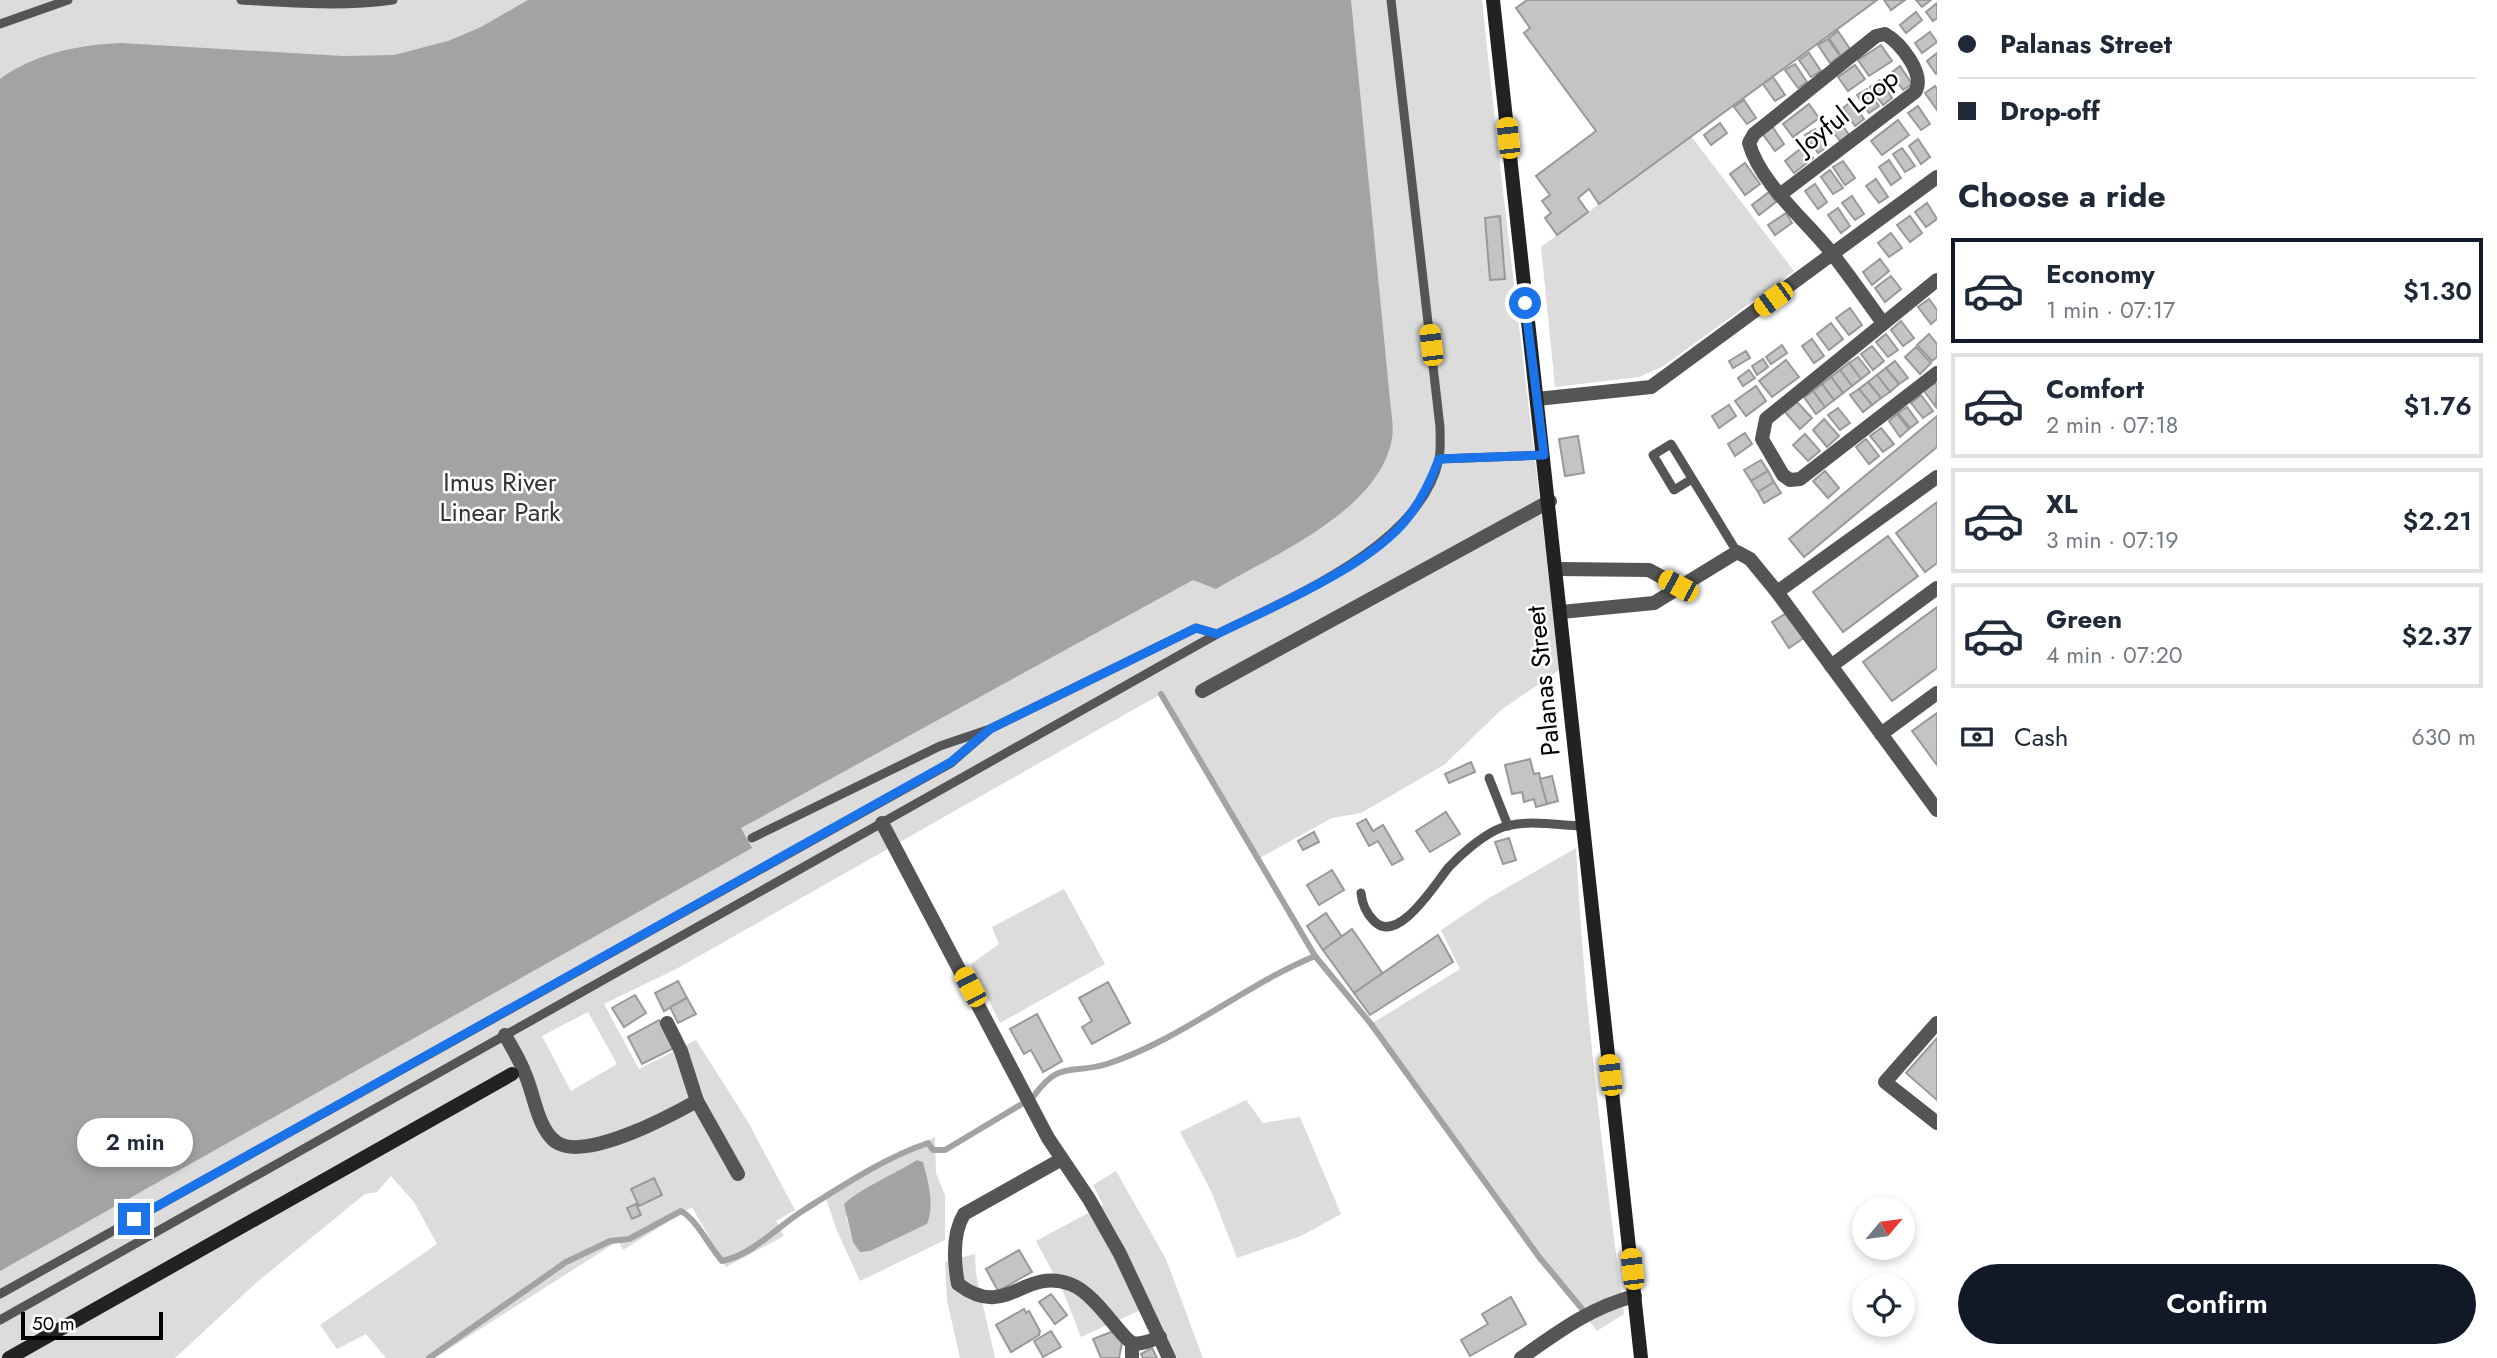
<!DOCTYPE html>
<html lang="en">
<head>
<meta charset="utf-8">
<style>
  body { margin:0; font-family:Jost,sans-serif; background:#f2f2f3; color:#1f2937; height:100vh; display:flex; flex-direction:column; font-size:26px; white-space:nowrap }
  * { box-sizing:border-box; margin:0 }
  p { font-size:23px; color:#747a83 }
  .icon { flex:none; width:38px; height:38px; fill:none; stroke:currentColor; stroke-width:2; stroke-linecap:round; stroke-linejoin:round }
  .map { position:relative; flex:1; overflow:hidden }
  .panel { display:flex; flex-direction:column; background:#fff; width:560px }
  .panel>* { flex:none }
  .hud { display:grid; align-content:center; height:154px; padding:0 21px; background:#fff }
  .needle { width:46px; rotate:61deg }
  .tools { position:absolute; left:1852px; top:1197px; display:grid; gap:14px }
  .tools a { display:grid; place-items:center; width:63px; height:63px; border-radius:50%; background:#fff; box-shadow:0 4px 10px #0003; font-size:35px }
  .scale { position:absolute; left:21px; bottom:18px; width:142px; box-sizing:border-box; padding-left:7px; border:4px solid #000; border-top:0; font-size:19px; line-height:24px; white-space:nowrap; color:#000; -webkit-text-stroke:5px #fff; paint-order:stroke }
  .end { position:absolute; width:32px; height:32px; margin:-16px; border:9px solid #1a73e8; background:#fff; box-shadow:0 0 0 4px #fff }
  .from { border-radius:50% }
  .bubble { position:absolute; height:49px; border-radius:24px; background:#fff; box-shadow:0 4px 10px #0003; font-size:23px; font-weight:600; line-height:49px; text-align:center }
  .car { position:absolute; width:21px; height:42px; margin:-21px -10px; border-radius:9px; box-shadow:0 0 5px 2px #0007; background:linear-gradient(#f5c518 24%,#345 0 40%,#f5c518 0 76%,#345 0 86%,#f5c518 0) }
  .hud b { display:flex; align-items:center; gap:24px; height:66px; font-size:26px }
  .hud b+b { border-top:2px solid #e0e1e3 }
  .hud i { width:18px; height:18px; background:#1f2937 }
  ul { padding:0; list-style:none }
  li { display:flex; align-items:center; gap:21px; height:105px; margin:0 14px 10px; padding:0 7px; border:4px solid #e0e1e3; border-radius:0px }
  li div { flex:1 }
  li b { display:block; font-size:26px }
  li em { font-style:normal; font-weight:600 }
  li.selected { border-color:#111827 }
  li>.icon { width:63px; height:63px; stroke-width:1.5 }
  h2 { padding:0 21px; font-size:32px; line-height:84px }
  .pay { display:flex; align-items:center; gap:18px; height:77px; padding:0 21px; font-size:26px }
  .pay p { margin-inline-start:auto }
  .cta { display:flex; gap:14px; margin-top:auto; padding:14px 21px }
  .cta a { flex:1; height:80px; border-radius:42px; background:#111827; color:#fff; font-size:28px; font-weight:600; line-height:80px; text-align:center }
  main { display:flex; flex:1; min-height:0 }
  .map>svg:first-child { display:block }
  .green { fill:#dcdcdc; fill-rule:evenodd }
  .water { fill:#a3a3a3 }
  .lines { fill:none; stroke-linecap:round; stroke-linejoin:round }
  .stream { stroke:#a3a3a3; stroke-width:6 }
  .building { fill:#c4c4c4; stroke:#999; stroke-width:2 }
  .service { stroke:#555; stroke-width:9 }
  .minor { stroke:#555; stroke-width:14 }
  .secondary { stroke:#222; stroke-width:14 }
  .route { stroke:#1a73e8; stroke-width:9 }
  .labels { text-anchor:middle; stroke-width:5; stroke-linejoin:round; paint-order:stroke }
  .street-label { font-size:26px; fill:#000; stroke:#fff }
  .park-label { font-size:26px; fill:#333; stroke:#fff }
</style>
</head>
<body>
<main>
<div class="map">
<svg width="1937" height="1358" viewBox="0 0 1937 1358">
  <rect width="100%" height="100%" fill="#fff"/>
  <!-- green -->
  <g class="green">
    <path d="M0,0h1482c23,224 53,447 77,670l-58,40 -57,55 -83,48 -29,5 -74,41 -97,-165 -483,274 -74,36 35,65 57,-29 52,82 47,88 -19,11 8,15 -58,31 -34,-60 -69,43 -5,-9 -183,117h-49l-20,-24 -29,15 -17,-24 117,-81 -23,-42 -23,-26 -14,16 -12,2 -108,88 -82,76h-175zM588,1012l29,52 -46,27 -29,-55z"/>
    <path d="M1691,136l103,135 -132,96 -23,10 -84,10 -14,-140z"/>
    <path d="M1576,848c8,156 27,310 48,466l-27,17 -58,-74 -168,-233 89,-55 -19,-39 48,-32z"/>
    <path d="M1064,889l41,75 -105,59 -29,-59 28,-20 -7,-17z"/>
    <path d="M1246,1100l17,23 37,-6 41,97 -40,22 -64,22 -26,-67 -31,-59z"/>
    <path d="M935,1137l1,36 9,22v45l-85,41 -23,-50 -13,-38zM886,1180l41,44 -16,7 -58,11 -7,-26 26,-30z"/>
    <path d="M1116,1171l50,88 37,99h-26l-25,-53 -71,32 -18,-46 -27,-50 67,-36 -10,-20z"/>
    <path d="M975,1254l1,20 19,84h-35l-13,-57 -2,-39z"/>
  </g>
  <!-- water -->
  <g class="water">
    <path d="M528,0h823l39,400c1,12 4,26 2,38 -12,73 -118,116 -176,151l-23,-9 -452,248 11,20 -752,423v-1192c36,-26 78,-34 121,-36l222,13 51,-1 54,-14 33,-14z"/>
    <path d="M917,1160l6,2c5,19 12,44 4,62l-57,27 -10,1 -7,-10 -9,-38c17,-16 51,-30 73,-44z"/>
  </g>
  <g class="lines">
    <!-- stream -->
    <g class="stream">
      <path d="M1161,694l154,262 56,68 168,233 44,53"/>
      <path d="M1033,1097c27,-38 38,-22 74,-33 75,-25 136,-78 208,-108"/>
      <path d="M429,1358l137,-96 44,-21 19,-2 52,-28c17,10 27,34 41,50 31,-6 56,-35 82,-51 38,-24 82,-53 124,-67l5,7h12l80,-48"/>
    </g>
  </g>
  <!-- building -->
  <g class="building">
    <path d="M1527,0h350l-278,204 -10,-15 -11,9 10,14 -31,23 -12,-17 6,-5 -9,-12 8,-6 -14,-19 60,-45 -72,-98 6,-5 -14,-20z"/>
    <path d="M1884,0h21l-14,10z"/>
    <path d="M1916,0h15l-9,7z"/>
    <path d="M1937,3v15l-4,3 -7,-9z"/>
    <path d="M1916,12l6,8 -16,13 -6,-8z"/>
    <path d="M1838,31l12,18 -9,7 -12,-18z"/>
    <path d="M1930,32l7,10 -15,11 -7,-10z"/>
    <path d="M1828,39l12,17 -10,7 -12,-18z"/>
    <path d="M1881,45l11,16 -23,15 -11,-16z"/>
    <path d="M1809,53l12,18 -10,6 -12,-17z"/>
    <path d="M1937,53v21h-1l-9,-13z"/>
    <path d="M1795,64l12,18 -9,6 -13,-18z"/>
    <path d="M1855,65l10,14 -17,12 -10,-14z"/>
    <path d="M1900,66l12,18 -9,6 -12,-17z"/>
    <path d="M1773,77l12,18 -10,6 -12,-17z"/>
    <path d="M1880,80l12,18 -9,7 -13,-18z"/>
    <path d="M1935,86l2,3v21l-12,-17z"/>
    <path d="M1867,89l12,17 -10,7 -12,-18z"/>
    <path d="M1744,100l12,18 -9,6 -13,-17z"/>
    <path d="M1852,101l12,18 -9,7 -12,-18z"/>
    <path d="M1809,104l10,14 -26,19 -10,-13z"/>
    <path d="M1918,106l12,18 -9,6 -13,-17z"/>
    <path d="M1837,117l12,18 -9,6 -13,-18z"/>
    <path d="M1898,120l11,15 -27,20 -11,-14z"/>
    <path d="M1720,123l7,10 -16,12 -7,-10z"/>
    <path d="M1772,126l12,18 -9,7 -13,-18z"/>
    <path d="M1815,129l12,18 -9,6 -13,-18z"/>
    <path d="M1918,139l12,18 -9,7 -12,-18z"/>
    <path d="M1804,146l9,12 -19,15 -9,-12z"/>
    <path d="M1902,148l13,18 -10,6 -12,-18z"/>
    <path d="M1889,160l12,18 -10,7 -12,-18z"/>
    <path d="M1843,161l12,17 -10,7 -12,-18z"/>
    <path d="M1745,163l15,21 -15,11 -15,-21z"/>
    <path d="M1830,170l13,18 -10,6 -12,-17z"/>
    <path d="M1876,179l12,18 -9,6 -13,-17z"/>
    <path d="M1815,184l12,18 -9,7 -13,-18z"/>
    <path d="M1769,192l7,10 -17,13 -7,-10z"/>
    <path d="M1852,196l12,18 -9,6 -13,-17z"/>
    <path d="M1927,203l10,16 -11,8 -11,-15z"/>
    <path d="M1838,208l12,18 -9,7 -13,-18z"/>
    <path d="M1786,213l6,10 -17,12 -7,-10z"/>
    <path d="M1500,216l5,63 -15,1 -5,-62z"/>
    <path d="M1910,216l12,17 -12,9 -13,-17z"/>
    <path d="M1891,233l11,15 -13,9 -11,-14z"/>
    <path d="M1880,259l9,12 -17,14 -9,-13z"/>
    <path d="M1891,276l10,13 -16,13 -10,-14z"/>
    <path d="M1929,299l8,11v9l-6,5 -13,-17z"/>
    <path d="M1850,308l12,17 -13,10 -13,-17z"/>
    <path d="M1901,321l13,17 -11,8 -12,-16z"/>
    <path d="M1831,323l12,16 -14,11 -12,-16z"/>
    <path d="M1886,334l12,16 -10,7 -12,-15z"/>
    <path d="M1929,334l8,10v13l-5,4 -15,-16z"/>
    <path d="M1812,339l12,17 -10,7 -12,-17z"/>
    <path d="M1782,345l5,8 -16,11 -5,-7z"/>
    <path d="M1872,346l12,15 -11,9 -12,-16z"/>
    <path d="M1916,347l15,16 -11,11 -15,-17z"/>
    <path d="M1746,351l4,7 -17,10 -4,-7z"/>
    <path d="M1858,357l12,15 -9,7 -12,-16z"/>
    <path d="M1763,359l5,8 -11,8 -5,-9z"/>
    <path d="M1786,360l13,17 -27,20 -13,-16z"/>
    <path d="M1895,361l13,17 -9,6 -13,-16z"/>
    <path d="M1849,363l12,16 -9,7 -12,-16z"/>
    <path d="M1886,368l13,16 -9,8 -13,-17z"/>
    <path d="M1749,370l6,8 -12,8 -5,-8z"/>
    <path d="M1840,370l12,16 -9,7 -12,-16z"/>
    <path d="M1877,375l13,17 -9,6 -13,-16z"/>
    <path d="M1831,377l12,16 -9,7 -12,-16z"/>
    <path d="M1868,382l13,16 -9,7 -13,-16z"/>
    <path d="M1935,383l2,2 -1,22 -12,-16z"/>
    <path d="M1822,384l12,16 -9,7 -12,-16z"/>
    <path d="M1756,386l10,15 -20,15 -11,-15z"/>
    <path d="M1859,389l13,16 -9,7 -13,-17z"/>
    <path d="M1813,391l12,16 -9,7 -12,-17z"/>
    <path d="M1921,395l12,16 -10,7 -12,-15z"/>
    <path d="M1797,402l15,16 -12,11 -15,-17z"/>
    <path d="M1729,405l7,11 -17,12 -7,-12z"/>
    <path d="M1907,407l11,15 -8,6 -12,-15z"/>
    <path d="M1838,408l12,15 -10,7 -12,-15z"/>
    <path d="M1897,414l12,15 -9,8 -11,-16z"/>
    <path d="M1937,416v31l-133,110 -15,-18z"/>
    <path d="M1824,419l15,17 -12,11 -14,-17z"/>
    <path d="M1881,428l13,16 -11,8 -13,-16z"/>
    <path d="M1745,433l7,11 -17,12 -7,-12z"/>
    <path d="M1805,434l15,17 -12,10 -15,-16z"/>
    <path d="M1578,436l6,37 -19,3 -6,-37z"/>
    <path d="M1866,439l13,17 -10,8 -13,-17z"/>
    <path d="M1761,460l7,11 -17,10 -7,-11z"/>
    <path d="M1768,471l6,11 -16,10 -7,-11z"/>
    <path d="M1825,471l14,17 -11,10 -15,-17z"/>
    <path d="M1774,482l7,11 -17,10 -6,-11z"/>
    <path d="M1937,502v61l-12,9 -29,-39z"/>
    <path d="M1888,536l30,40 -75,56 -30,-40z"/>
    <path d="M1937,607v61l-45,33 -29,-39z"/>
    <path d="M1788,612l17,25 -16,11 -17,-26z"/>
    <path d="M1937,713v52l-25,-34z"/>
    <path d="M1530,759l4,15 5,-1 8,31 -11,3 -2,-8 -10,3 -2,-10 -10,2 -7,-29z"/>
    <path d="M1471,762l4,10 -26,11 -4,-9z"/>
    <path d="M1552,776l6,25 -11,3 -7,-25z"/>
    <path d="M1446,812l14,22 -30,18 -14,-21z"/>
    <path d="M1366,819l7,12 10,-6 20,34 -11,6 -14,-24 -9,5 -12,-22z"/>
    <path d="M1314,832l5,10 -16,8 -5,-9z"/>
    <path d="M1509,838l7,22 -13,4 -8,-22z"/>
    <path d="M1332,870l12,20 -25,15 -12,-20z"/>
    <path d="M1326,913l16,24 -19,13 -16,-24z"/>
    <path d="M1352,929l31,45 -29,19 -31,-43z"/>
    <path d="M1438,935l15,27 -83,53 -16,-22z"/>
    <path d="M678,981l9,17 -23,13 -9,-18z"/>
    <path d="M1108,982l22,41 -38,21 -10,-17 10,-6 -13,-23z"/>
    <path d="M635,995l11,18 -22,14 -12,-19z"/>
    <path d="M687,998l9,16 -18,9 -8,-16z"/>
    <path d="M1037,1014l25,47 -19,11 -12,-22 -7,4 -14,-25z"/>
    <path d="M659,1020l15,28 -32,16 -14,-27z"/>
    <path d="M1937,1038v62l-31,-27z"/>
    <path d="M654,1178l8,17 -23,11 -8,-17z"/>
    <path d="M636,1204l5,11 -9,4 -5,-11z"/>
    <path d="M1019,1250l13,22 -34,19 -12,-22z"/>
    <path d="M1051,1294l16,21 -12,9 -16,-22z"/>
    <path d="M1511,1297l15,27 -56,32 -9,-16 27,-16 -6,-10z"/>
    <path d="M1024,1309l2,4 3,-2 11,20 -1,4 -28,17 -15,-27z"/>
    <path d="M1116,1330l6,13 -3,15h-18l-8,-19z"/>
    <path d="M1051,1331l10,16 -18,10 -9,-16z"/>
    <path d="M1152,1348l5,10h-14l-2,-4z"/>
  </g>
  <g class="lines">
    <!-- service -->
    <g class="service">
      <path d="M241,0c51,3 101,7 152,0"/>
      <path d="M0,24l68,-24"/>
      <path d="M1439,459l105,-4"/>
      <path d="M1692,479l-18,11 -21,-35 18,-11 66,108"/>
      <path d="M1489,778l19,48"/>
      <path d="M752,838l188,-92 50,-17 206,-101 21,6"/>
      <path d="M1361,893c1,11 5,20 13,28 24,25 62,-39 75,-54 12,-13 31,-29 47,-37 24,-12 59,-5 85,-4"/>
      <path d="M0,1294l951,-531 39,-34"/>
      <path d="M0,1320l1217,-686c71,-35 204,-88 222,-175 2,-10 1,-22 1,-32l-49,-427"/>
    </g>
    <!-- minor -->
    <g class="minor">
      <path d="M1781,194l134,-102c11,-17 -14,-49 -30,-58l-9,2 -122,98 -5,9c11,41 60,80 85,113 17,22 33,45 49,67"/>
      <path d="M1937,280l-171,139 -4,20 21,36 7,5 10,-1 137,-106"/>
      <path d="M1537,399l114,-12 286,-210"/>
      <path d="M1557,569l92,1 29,16"/>
      <path d="M1777,592l160,-115"/>
      <path d="M1561,612l93,-9 83,-51 13,7 27,33 160,218"/>
      <path d="M1831,666l106,-78"/>
      <path d="M1202,691l348,-190"/>
      <path d="M1881,734l56,-41"/>
      <path d="M882,823l166,315 41,61 31,55 49,104"/>
      <path d="M667,1023l14,28 16,50 41,73"/>
      <path d="M1937,1023l-52,59 52,41"/>
      <path d="M505,1035c7,13 15,25 20,39 9,19 12,54 31,68 29,20 114,-26 141,-41"/>
      <path d="M1062,1159l-98,55c-12,20 -10,48 -6,70 49,37 64,-17 112,0 26,9 52,56 63,59 9,2 18,-3 27,-6"/>
      <path d="M1132,1343v15"/>
      <path d="M1521,1358c37,-26 70,-51 114,-62"/>
    </g>
    <!-- secondary -->
    <g class="secondary">
      <path d="M1493,0l148,1358"/>
      <path d="M9,1358l503,-284"/>
    </g>
  </g>
  <g class="lines">
    <!-- route -->
    <path class="route" d="M134,1219l817,-457 39,-33 206,-101 21,6c55,-27 156,-69 192,-118 13,-17 22,-36 30,-57l105,-4 -19,-152"/>
  </g>
  <g class="labels">
    <!-- street labels -->
    <g class="street-label">
      <text transform="translate(1847 111) rotate(-38)" y="9">Joyful Loop</text>
      <text transform="translate(1543 681) rotate(-96)" y="9">Palanas Street</text>
    </g>
    <!-- park labels -->
    <g class="park-label">
      <text x="500" y="491">Imus River<tspan x="500" dy="30">Linear Park</tspan></text>
    </g>
  </g>
</svg>
<div class="tools">
<a><svg class="needle" viewBox="-14 -14 28 28"><path d="M0-13l5 13h-10z" fill="#e53935"/><path d="M0 13l5-13h-10z" fill="#747a83"/></svg></a>
<a><svg class="icon" aria-label="locate" viewBox="0 0 24 24"><circle cx="12" cy="12" r="6"/><path d="M12 2v4M12 18v4M2 12h4M18 12h4"/></svg></a>
</div>
<div class="scale">50 m</div>
<i class="end from" style="left:1525px;top:303px"></i>
<i class="end" style="left:134px;top:1219px"></i>
<div class="bubble" style="left:77px;top:1118px;width:116px">2 min</div>
<i class="car" style="left:1508px;top:138px;rotate:354deg"></i>
<i class="car" style="left:1773px;top:299px;rotate:234deg"></i>
<i class="car" style="left:1431px;top:345px;rotate:353deg"></i>
<i class="car" style="left:1678px;top:586px;rotate:298deg"></i>
<i class="car" style="left:970px;top:987px;rotate:332deg"></i>
<i class="car" style="left:1610px;top:1075px;rotate:354deg"></i>
<i class="car" style="left:1632px;top:1269px;rotate:354deg"></i>
</div>
<section class="panel">
<div class="hud">
<b><i class="from"></i>Palanas Street</b>
<b><i></i>Drop-off</b>
</div>
<h2>Choose a ride</h2>
<ul>
<li class="selected"><svg class="icon" aria-label="car" viewBox="0 0 24 24"><path d="M5 17H2v-5l4-1 3-4h7l3 4 3 1v5h-3M9 17h6M6 11h13"/><circle cx="7" cy="17" r="2"/><circle cx="17" cy="17" r="2"/></svg><div><b>Economy</b><p>1 min · 07:17</p></div><em>$1.30</em></li>
<li><svg class="icon" aria-label="car" viewBox="0 0 24 24"><path d="M5 17H2v-5l4-1 3-4h7l3 4 3 1v5h-3M9 17h6M6 11h13"/><circle cx="7" cy="17" r="2"/><circle cx="17" cy="17" r="2"/></svg><div><b>Comfort</b><p>2 min · 07:18</p></div><em>$1.76</em></li>
<li><svg class="icon" aria-label="car" viewBox="0 0 24 24"><path d="M5 17H2v-5l4-1 3-4h7l3 4 3 1v5h-3M9 17h6M6 11h13"/><circle cx="7" cy="17" r="2"/><circle cx="17" cy="17" r="2"/></svg><div><b>XL</b><p>3 min · 07:19</p></div><em>$2.21</em></li>
<li><svg class="icon" aria-label="car" viewBox="0 0 24 24"><path d="M5 17H2v-5l4-1 3-4h7l3 4 3 1v5h-3M9 17h6M6 11h13"/><circle cx="7" cy="17" r="2"/><circle cx="17" cy="17" r="2"/></svg><div><b>Green</b><p>4 min · 07:20</p></div><em>$2.37</em></li>
</ul>
<div class="pay"><svg class="icon" aria-label="cash" viewBox="0 0 24 24"><path d="M3 7h18v10H3z"/><circle cx="12" cy="12" r="2"/></svg>Cash<p>630 m</p></div>
<div class="cta"><a>Confirm</a></div>
</section>
</main>
</body>
</html>
